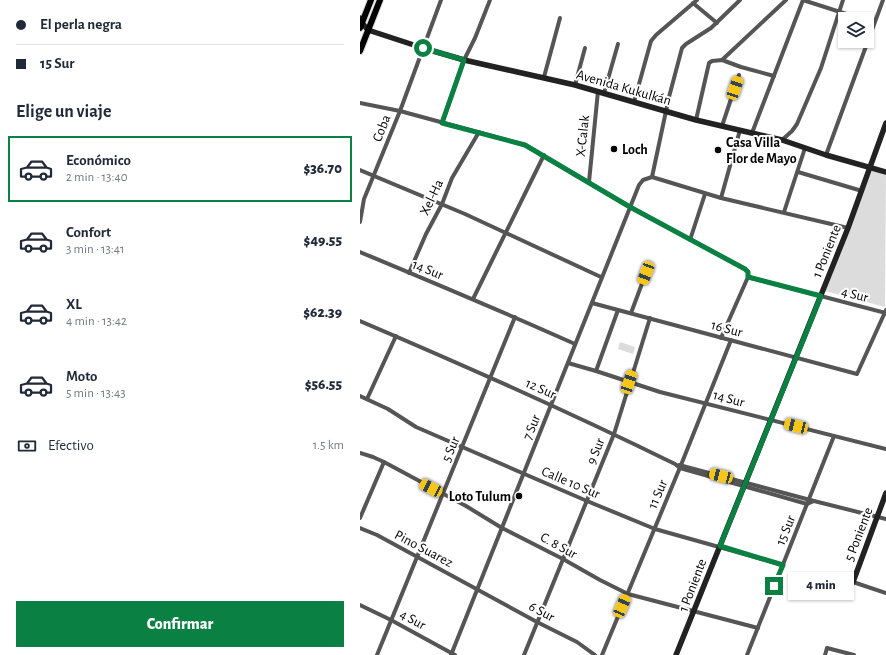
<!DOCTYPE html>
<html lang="es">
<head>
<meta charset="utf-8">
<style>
  body { margin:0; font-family:"Alegreya Sans",sans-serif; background:#f6f6f7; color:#1f2937; height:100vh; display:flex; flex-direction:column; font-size:15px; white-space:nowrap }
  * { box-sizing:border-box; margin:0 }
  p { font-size:13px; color:#747a83 }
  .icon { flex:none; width:22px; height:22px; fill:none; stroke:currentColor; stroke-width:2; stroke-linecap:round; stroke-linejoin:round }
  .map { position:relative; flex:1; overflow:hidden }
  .panel { display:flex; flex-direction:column; background:#fff; width:360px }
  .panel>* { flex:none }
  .hud { display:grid; align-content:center; height:88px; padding:0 16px; background:#fff }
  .fabs { position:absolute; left:478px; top:12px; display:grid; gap:8px }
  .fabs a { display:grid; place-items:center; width:36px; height:36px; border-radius:0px; background:#fff; box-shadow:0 1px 3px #0004; font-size:20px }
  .end { position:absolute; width:18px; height:18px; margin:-9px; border:5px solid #0b8043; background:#fff; box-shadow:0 0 0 2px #fff }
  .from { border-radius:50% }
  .bubble { position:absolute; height:28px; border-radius:0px; background:#fff; box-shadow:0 1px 3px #0004; font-size:13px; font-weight:800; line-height:28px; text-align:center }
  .car { position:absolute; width:12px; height:24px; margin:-12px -6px; border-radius:5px; box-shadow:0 0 3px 1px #0007; background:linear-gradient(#f5c518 24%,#345 0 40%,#f5c518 0 76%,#345 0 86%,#f5c518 0) }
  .hud b { display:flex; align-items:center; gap:14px; height:38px; font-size:15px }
  .hud b+b { border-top:1px solid #e0e1e3 }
  .hud i { width:10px; height:10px; background:#1f2937 }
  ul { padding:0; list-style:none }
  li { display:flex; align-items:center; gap:12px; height:66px; margin:0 8px 6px; padding:0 8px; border:2px solid transparent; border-radius:0px }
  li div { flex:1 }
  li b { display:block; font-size:15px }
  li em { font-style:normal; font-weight:800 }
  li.active { border-color:#0b8043 }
  li>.icon { width:36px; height:36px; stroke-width:1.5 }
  h2 { padding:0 16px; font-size:18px; line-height:48px }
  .pay { display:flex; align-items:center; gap:10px; height:44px; padding:0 16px; font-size:15px }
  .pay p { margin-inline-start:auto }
  .cta { display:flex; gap:8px; margin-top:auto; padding:8px 16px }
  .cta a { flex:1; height:46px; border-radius:0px; background:#0b8043; color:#fff; font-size:16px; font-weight:800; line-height:46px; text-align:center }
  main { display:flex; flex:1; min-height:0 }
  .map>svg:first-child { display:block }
  .green { fill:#dcdcdc }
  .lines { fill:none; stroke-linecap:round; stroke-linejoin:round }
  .primary-casing { stroke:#dbdbdb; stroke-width:8 }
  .street { stroke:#555; stroke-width:4 }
  .secondary { stroke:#222; stroke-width:5.5 }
  .primary { stroke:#000; stroke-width:6 }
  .route { stroke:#0b8043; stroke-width:5 }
  .poi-dot { fill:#000; stroke:#fff; stroke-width:1.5 }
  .labels { text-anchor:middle; stroke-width:4; stroke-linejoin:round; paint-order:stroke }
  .street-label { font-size:14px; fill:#000; stroke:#fff }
  .poi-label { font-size:14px; font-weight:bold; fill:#000; stroke:#fff; text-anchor:start }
</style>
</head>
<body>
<main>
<section class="panel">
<div class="hud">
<b><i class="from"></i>El perla negra</b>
<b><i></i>15 Sur</b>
</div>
<h2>Elige un viaje</h2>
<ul>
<li class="active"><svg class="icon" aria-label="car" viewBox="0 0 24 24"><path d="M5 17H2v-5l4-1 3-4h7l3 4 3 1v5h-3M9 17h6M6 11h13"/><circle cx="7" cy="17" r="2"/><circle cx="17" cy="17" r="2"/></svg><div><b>Económico</b><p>2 min · 13:40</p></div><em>$36.70</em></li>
<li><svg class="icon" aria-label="car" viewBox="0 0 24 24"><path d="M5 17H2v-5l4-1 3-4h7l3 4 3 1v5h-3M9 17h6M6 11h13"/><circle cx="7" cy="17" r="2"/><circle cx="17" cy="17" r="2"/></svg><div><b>Confort</b><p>3 min · 13:41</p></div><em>$49.55</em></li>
<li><svg class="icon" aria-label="car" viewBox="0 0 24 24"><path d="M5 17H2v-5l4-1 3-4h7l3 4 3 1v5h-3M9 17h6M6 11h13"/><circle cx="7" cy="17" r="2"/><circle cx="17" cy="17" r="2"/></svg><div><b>XL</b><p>4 min · 13:42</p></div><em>$62.39</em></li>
<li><svg class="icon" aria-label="car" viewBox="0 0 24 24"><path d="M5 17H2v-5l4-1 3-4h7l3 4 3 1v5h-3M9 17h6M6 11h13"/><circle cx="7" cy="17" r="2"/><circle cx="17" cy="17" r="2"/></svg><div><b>Moto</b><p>5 min · 13:43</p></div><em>$56.55</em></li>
</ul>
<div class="pay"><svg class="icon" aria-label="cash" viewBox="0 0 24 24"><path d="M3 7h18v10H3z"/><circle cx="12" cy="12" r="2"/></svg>Efectivo<p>1.5 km</p></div>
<div class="cta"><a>Confirmar</a></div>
</section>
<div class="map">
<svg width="526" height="655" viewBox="0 0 526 655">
  <rect width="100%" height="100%" fill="#fff"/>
  <!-- green -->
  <g class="green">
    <path d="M512,171l14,4 -1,132 -60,-16z"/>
    <path d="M260,342l15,5 -2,7 -15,-5z"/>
  </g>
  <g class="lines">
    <!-- primary casing -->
    <g class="primary-casing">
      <g id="primary">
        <path d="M0,28l11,-28"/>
        <path d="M0,51l20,-51"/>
      </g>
    </g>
    <!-- street -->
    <g class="street">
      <path d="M333,3l24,20"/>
      <path d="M507,20l7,2"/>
      <path d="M362,60l64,-60"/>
      <path d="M184,77l16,-59"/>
      <path d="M215,85l10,-37"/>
      <path d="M244,93l14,-49"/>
      <path d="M274,102l17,-61 5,-6 41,-35"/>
      <path d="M0,103l40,8 125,34 105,62 115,62 3,3v5l-27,61"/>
      <path d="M336,120l13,-57 3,-2 10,-1 19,7 33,9"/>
      <path d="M82,123l22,-63 11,-22 15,-38"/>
      <path d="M362,126l17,-51"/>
      <path d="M392,133l51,-133 59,19"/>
      <path d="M422,140l10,-9 5,-7 24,-56 22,-68"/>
      <path d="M466,155l57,-155"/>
      <path d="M0,170l105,44 136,63"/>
      <path d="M438,172l64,19"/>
      <path d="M292,177l17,-80 13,-49 4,-4 25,-16 29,-28"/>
      <path d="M229,182l9,-91"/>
      <path d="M361,198l19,-68"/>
      <path d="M424,212l21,-64"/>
      <path d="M0,222l4,-23 36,-88 41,-111"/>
      <path d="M330,240l15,-46"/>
      <path d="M0,252c72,30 144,60 215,92"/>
      <path d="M49,273l17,-39 16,-30 10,-26 27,-46"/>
      <path d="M388,277l138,36"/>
      <path d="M113,299l71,-144"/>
      <path d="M232,303l265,71 29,-64"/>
      <path d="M271,313l15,-40"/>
      <path d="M0,321c106,45 211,92 315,143l5,4 127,36 7,-3"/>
      <path d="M208,363l28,8 64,21 226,57"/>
      <path d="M236,371l22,-61"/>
      <path d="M0,396l28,13 28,18 171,74 68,28 128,36"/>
      <path d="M7,399l29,-63"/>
      <path d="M0,453l13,4 11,5 82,44 36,22 61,31 37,21 28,14 130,34"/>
      <path d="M319,465l135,36 72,18"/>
      <path d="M0,518l24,-56"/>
      <path d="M0,528l17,7 160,87 40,20 18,13"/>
      <path d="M493,582l33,11"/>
      <path d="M0,605l31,15 64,35"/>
      <path d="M17,655l138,-338"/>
      <path d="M91,655l188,-470 4,-5 9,-3 69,21 127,30"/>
      <path d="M164,655l90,-221 36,-116"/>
      <path d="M242,655l79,-190 50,-125"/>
      <path d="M387,655l87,-219"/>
      <path d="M465,655l2,-7 27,7"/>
    </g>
    <!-- secondary -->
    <g class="secondary">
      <path d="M0,18l2,5 6,7 55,18 41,12 111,25 121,35 86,20 44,15 60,17"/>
      <path d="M493,582l33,-89"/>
      <path d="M316,655l172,-427 38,-105"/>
    </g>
    <!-- primary -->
    <use href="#primary" class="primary"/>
  </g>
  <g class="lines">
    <!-- route -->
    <path class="route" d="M63,48l41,12 -22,63 83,22 105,62 115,62 3,3v5l73,19 -101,250 63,19 -9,21"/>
  </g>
  <!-- markers -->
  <g class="poi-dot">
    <circle cx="254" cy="149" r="4"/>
    <circle cx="358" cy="150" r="4"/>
    <circle cx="159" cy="496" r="4"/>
  </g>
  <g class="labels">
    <!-- street labels -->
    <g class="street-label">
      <text transform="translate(264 87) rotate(16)" y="5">Avenida Kukulkán</text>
      <text transform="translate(21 128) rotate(-68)" y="5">Coba</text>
      <text transform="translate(222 136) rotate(-84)" y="5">X-Calak</text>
      <text transform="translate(71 197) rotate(-65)" y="5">Xel-Ha</text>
      <text transform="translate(466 251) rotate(-68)" y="5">1 Poniente</text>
      <text transform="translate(68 269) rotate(22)" y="5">14 Sur</text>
      <text transform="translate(495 294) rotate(14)" y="5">4 Sur</text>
      <text transform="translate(367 328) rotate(15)" y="5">16 Sur</text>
      <text transform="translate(181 388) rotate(24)" y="5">12 Sur</text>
      <text transform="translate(369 398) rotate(15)" y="5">14 Sur</text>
      <text transform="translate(171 427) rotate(-68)" y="5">7 Sur</text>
      <text transform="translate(90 449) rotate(-67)" y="5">5 Sur</text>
      <text transform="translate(235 451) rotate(-69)" y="5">9 Sur</text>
      <text transform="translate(211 482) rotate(23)" y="5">Calle 10 Sur</text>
      <text transform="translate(297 494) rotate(-67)" y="5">11 Sur</text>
      <text transform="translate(425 530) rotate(-68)" y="5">15 Sur</text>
      <text transform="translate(498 534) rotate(-69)" y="5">5 Poniente</text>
      <text transform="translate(199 545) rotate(29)" y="5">C. 8 Sur</text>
      <text transform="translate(64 548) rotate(28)" y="5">Pino Suarez</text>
      <text transform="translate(332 585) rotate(-69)" y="5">1 Poniente</text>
      <text transform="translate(182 611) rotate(28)" y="5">6 Sur</text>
      <text transform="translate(53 619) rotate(28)" y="5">4 Sur</text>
    </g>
    <!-- poi labels -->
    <g class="poi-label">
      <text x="366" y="147">Casa Villa<tspan x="366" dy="16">Flor de Mayo</tspan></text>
      <text x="262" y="154">Loch</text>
      <text x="151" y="501" text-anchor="end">Loto Tulum</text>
    </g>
  </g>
</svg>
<div class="fabs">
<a><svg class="icon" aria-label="layers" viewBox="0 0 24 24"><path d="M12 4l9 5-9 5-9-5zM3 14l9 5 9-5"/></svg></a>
</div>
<i class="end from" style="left:63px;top:48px"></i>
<i class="end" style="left:414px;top:586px"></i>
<div class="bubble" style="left:428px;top:572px;width:66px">4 min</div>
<i class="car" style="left:375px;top:88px;rotate:19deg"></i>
<i class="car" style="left:286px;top:273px;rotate:201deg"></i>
<i class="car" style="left:269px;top:382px;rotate:18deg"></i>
<i class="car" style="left:436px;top:426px;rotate:284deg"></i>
<i class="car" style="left:361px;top:476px;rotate:285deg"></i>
<i class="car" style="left:71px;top:488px;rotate:297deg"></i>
<i class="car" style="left:262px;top:606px;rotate:23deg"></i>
</div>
</main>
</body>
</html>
